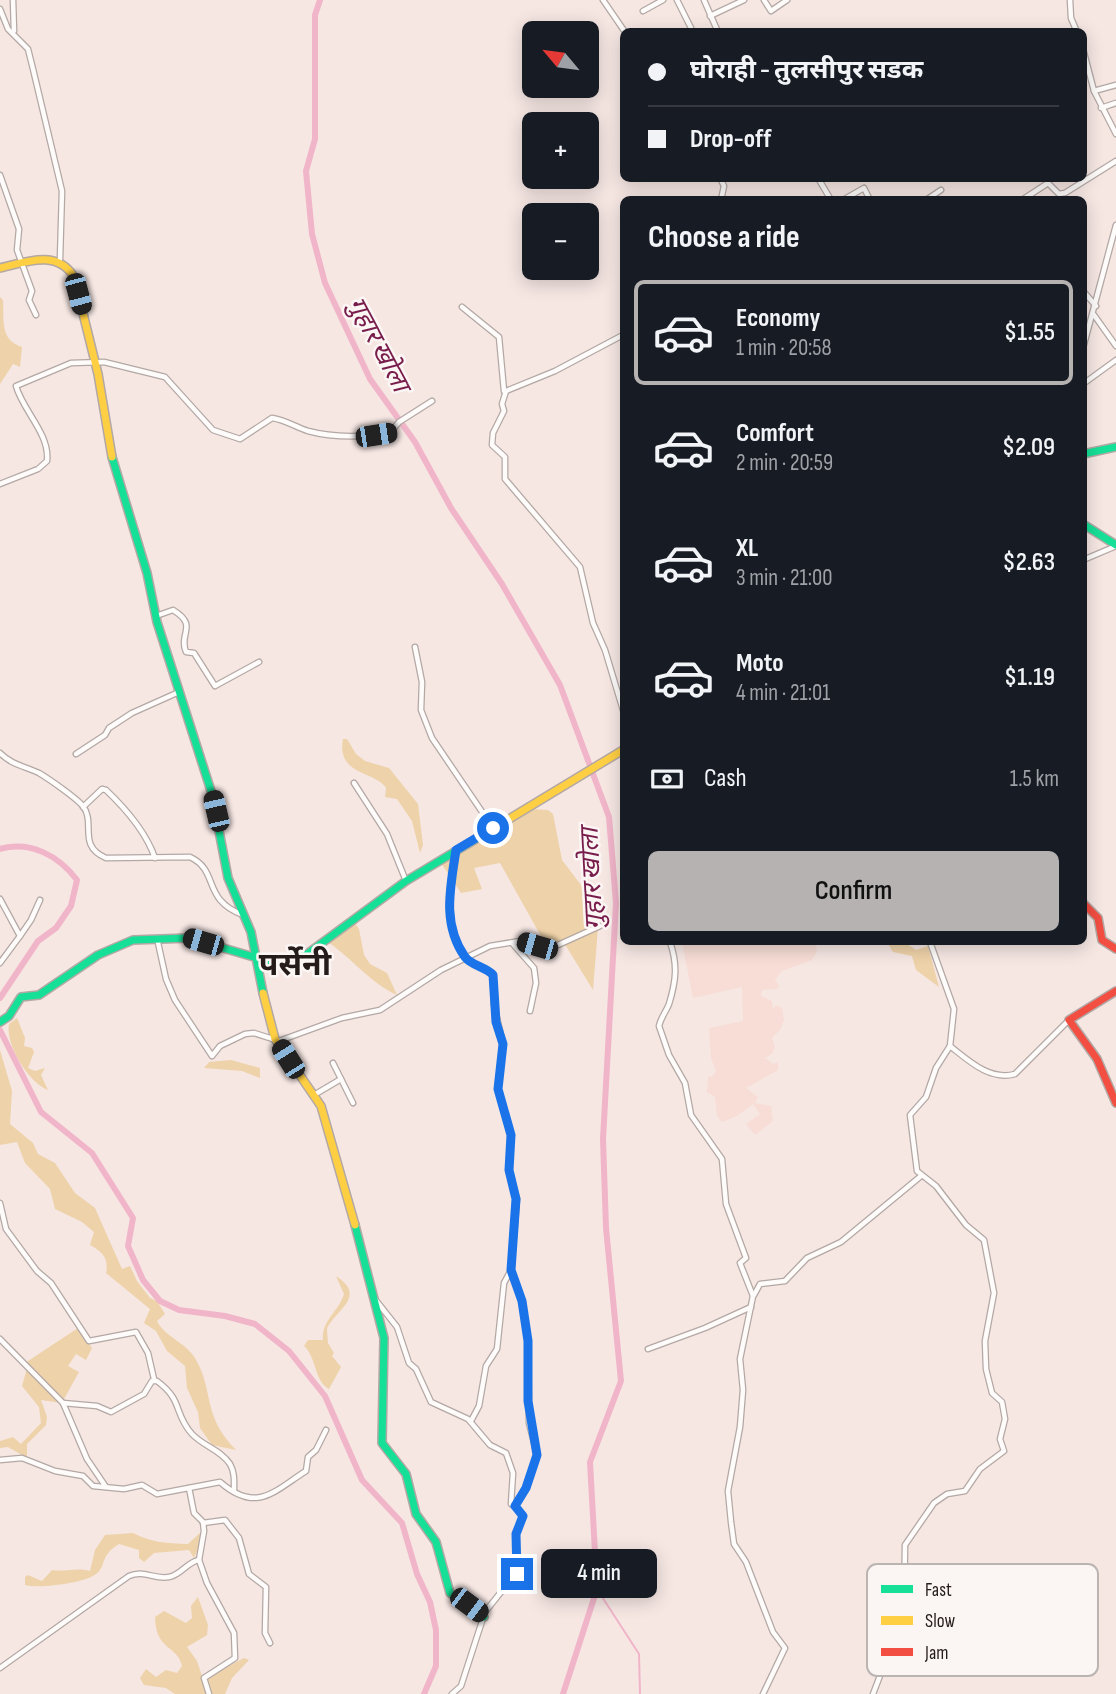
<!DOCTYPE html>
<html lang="en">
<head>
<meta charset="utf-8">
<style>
  body { margin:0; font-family:"Sofia Sans Condensed","Noto Sans Devanagari",sans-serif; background:#242831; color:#f1f3f6; height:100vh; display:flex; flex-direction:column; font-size:26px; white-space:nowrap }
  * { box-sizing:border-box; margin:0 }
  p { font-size:23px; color:#9ea1a6 }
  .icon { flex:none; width:38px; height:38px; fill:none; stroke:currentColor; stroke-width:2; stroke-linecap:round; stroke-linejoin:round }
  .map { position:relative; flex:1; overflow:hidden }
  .sheet { position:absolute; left:620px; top:196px; width:467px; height:749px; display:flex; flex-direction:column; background:#171b24; border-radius:10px; box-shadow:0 4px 18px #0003 }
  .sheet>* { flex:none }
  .hud { position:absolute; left:620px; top:28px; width:467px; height:154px; border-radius:10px; box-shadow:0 4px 18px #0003; display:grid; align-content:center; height:154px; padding:0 28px; background:#171b24 }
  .needle { width:46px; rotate:299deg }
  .controls { position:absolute; left:522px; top:21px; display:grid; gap:14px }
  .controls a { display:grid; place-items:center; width:77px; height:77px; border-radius:10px; background:#171b24; box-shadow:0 4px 18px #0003; font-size:35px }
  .end { position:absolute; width:32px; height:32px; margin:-16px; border:9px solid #1a73e8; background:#fff; box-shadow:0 0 0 4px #fff }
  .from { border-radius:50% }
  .bubble { position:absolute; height:49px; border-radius:10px; background:#171b24; box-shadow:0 4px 18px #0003; font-size:23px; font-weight:600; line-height:49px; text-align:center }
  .car { position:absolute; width:21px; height:42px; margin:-21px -10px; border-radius:9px; box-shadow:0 0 5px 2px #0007; background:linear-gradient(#222 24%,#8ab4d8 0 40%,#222 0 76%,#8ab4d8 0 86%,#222 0) }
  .hud b { display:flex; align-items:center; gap:24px; height:66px; font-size:26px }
  .hud b+b { border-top:2px solid #363941 }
  .hud i { width:18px; height:18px; background:#f1f3f6 }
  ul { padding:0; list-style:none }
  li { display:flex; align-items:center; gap:21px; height:105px; margin:0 14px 10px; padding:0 14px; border:4px solid transparent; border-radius:10px }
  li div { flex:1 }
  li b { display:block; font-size:26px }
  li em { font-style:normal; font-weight:600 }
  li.current { border-color:#b6b2b2 }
  li>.icon { width:63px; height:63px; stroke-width:1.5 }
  h2 { padding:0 28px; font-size:32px; line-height:84px }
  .pay { display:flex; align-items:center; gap:18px; height:77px; padding:0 28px; font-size:26px }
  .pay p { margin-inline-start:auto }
  .primary-button { display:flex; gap:14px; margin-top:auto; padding:14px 28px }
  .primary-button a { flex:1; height:80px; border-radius:10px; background:#b6b2b2; color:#111; font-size:28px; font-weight:600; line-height:80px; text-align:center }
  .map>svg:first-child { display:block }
  .built { fill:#f7ddd5 }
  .green { fill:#eed2a9 }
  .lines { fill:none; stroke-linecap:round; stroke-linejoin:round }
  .stream { stroke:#f1b5ca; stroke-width:2 }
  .river { stroke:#f1b5ca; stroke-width:6 }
  .street-casing { stroke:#b3a8a4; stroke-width:7 }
  .fast-casing { stroke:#b3a8a4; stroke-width:10 }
  .slow-casing { stroke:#b3a8a4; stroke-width:10 }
  .jam-casing { stroke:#b3a8a4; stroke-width:10 }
  .street { stroke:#fefbfb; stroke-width:4.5 }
  .fast { stroke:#16e098; stroke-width:7 }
  .slow { stroke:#ffcf43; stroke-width:7 }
  .jam { stroke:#f24e42; stroke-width:7 }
  .route { stroke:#1a73e8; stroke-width:9 }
  .labels { text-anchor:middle; stroke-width:5; stroke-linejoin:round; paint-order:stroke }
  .water-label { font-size:26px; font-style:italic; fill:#771c4b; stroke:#fbf6f4 }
  .district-label { font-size:32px; font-weight:bold; fill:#251c19; stroke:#fbf6f4 }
  .key { fill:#fbf6f4; stroke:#bbb5b2; stroke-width:2 }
  .key-label { font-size:19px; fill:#251c19 }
</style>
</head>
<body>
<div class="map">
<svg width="1116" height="1694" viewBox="0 0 1116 1694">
  <rect width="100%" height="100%" fill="#f6e7e3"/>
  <!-- built -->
  <path class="built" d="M682,942h133l2,9 -5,9 -30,11 -7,9 4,6 -2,3 -15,1 -1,6 11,5 1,9 3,-5 6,3 2,12 -4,10 -8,8 3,9 -3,7 -7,4 8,6 5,-2v8l-32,18 12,9 -3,6 16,3 2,15 -18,14 -9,-11 14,-10 -7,-10 -16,12 -15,6 -5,-6 -2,-19 -8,-5 1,-15 5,-1 3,-5 -5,-13 -2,-30 34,-7 -1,-34 -49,11z"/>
  <!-- green -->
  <g class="green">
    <path d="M0,297l3,3c1,21 -3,40 19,47l-2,20 -7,-3 -13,20z"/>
    <path d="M343,739h4l9,15 9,7 24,7 29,36 5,41 -3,8 -8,-32 -15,-22 -12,-2 1,-9c-10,-17 -50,-12 -43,-49z"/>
    <path d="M531,809l17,1 5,4 9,46 19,25 17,43 -5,62 -27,-44 -19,1 -47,-84 -26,5 8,21 -21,4 -20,-30z"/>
    <path d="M354,922l5,7 5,26 6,9 17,9 10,22c-27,-12 -44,-36 -68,-52z"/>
    <path d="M887,942h17l12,8 12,-4 11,41 -23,-17 -4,-14 -19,-4z"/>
    <path d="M17,1018l8,20 -1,8 8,2 2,4 -6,16 7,3 10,-3 -4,7 7,15c-20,-8 -43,-46 -39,-66z"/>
    <path d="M0,1050l12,41 -2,33 23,19 5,11 17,9 20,30 20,15 27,61 8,-3 7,15 13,17 7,3 8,13 -8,7c8,16 28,21 38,37 20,34 6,56 41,92l-24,-5 -12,-17 -2,-16 -11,-24 -2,-22 -18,-15 -11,-20 -12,-8 6,-14 -44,-36c3,-14 -3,-21 -16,-28l4,-13 -12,-10 -27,-13 -5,-20 -25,-26 -8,-21 -17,3z"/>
    <path d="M231,1060l29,8v10l-18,-7 -38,-3 5,-6z"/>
    <path d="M336,1276c32,21 -1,34 -9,53l1,14 6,10 -2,3 9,11 -12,22c-15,-8 -12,-31 -25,-43l4,-6h15c-2,-19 16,-29 21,-46z"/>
    <path d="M78,1328l14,20 -6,12 -10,-6 -8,12 11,6 -15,27 -39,-36z"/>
    <path d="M27,1368l34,35 -20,-3 6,17 -1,8 -19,19v14l-19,-11 -8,1v-7l13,-4 8,7 20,-21 -2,-16 -17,-21z"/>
    <path d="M133,1533c19,10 34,10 55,11l12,-11 4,3 -10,22 -5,-8 -35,3 -10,9 -5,-4v-8l-20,-6c-20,12 -12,22 -23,30 -11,9 -57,15 -71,11v-8l3,-2 14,6 10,-11c16,2 23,-3 38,1l5,-21 10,-15z"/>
    <path d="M198,1597l10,28 -1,10 -20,12 10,14 11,33h-33l-9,-6 -22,-3 -4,-7 6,-9 10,8 10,-7 11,3 5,-7c-5,-22 -26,-14 -27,-49l9,-6 22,12 6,-5 -1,-12z"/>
    <path d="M244,1658l5,2 -17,18 -7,16h-14l-5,-16z"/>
  </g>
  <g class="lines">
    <!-- stream -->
    <path class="stream" d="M597,1589l42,65 1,40"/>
    <!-- river -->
    <g class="river">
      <path d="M320,0l-5,15v124l-9,32 6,63 13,49 45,96 45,63 36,66 51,76 58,101 49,132 7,86 -13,236 3,89 15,153 -31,81 7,127 -34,105"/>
      <path d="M0,849c30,-9 59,7 77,31l-6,26 -15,22 -18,13 -38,57"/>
      <path d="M0,1030l41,82 51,41 41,65 -5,28 15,34 17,21 19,9 46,6 30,8 34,27 36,45 37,84 40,43 15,51 13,28 6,28v36l-12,28"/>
    </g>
    <!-- street casing -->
    <g class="street-casing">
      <g id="street">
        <path d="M13,0l1,31"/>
        <path d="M603,0l22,32"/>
        <path d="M677,0l16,32"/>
        <path d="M704,0l14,32"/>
        <path d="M764,0l7,11 16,-11"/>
        <path d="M1070,0l1,18 6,14"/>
        <path d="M0,9l8,20 20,20 5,20 29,122 -2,68"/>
        <path d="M643,11l20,-11"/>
        <path d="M710,16l34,-16"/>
        <path d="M1083,49l11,42 22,43"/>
        <path d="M1094,91l22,-6"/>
        <path d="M1101,108l15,-5"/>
        <path d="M0,175l19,54 -2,21 15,41 -3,9 7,15"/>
        <path d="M720,178l4,8 -3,14"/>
        <path d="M818,178l13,22"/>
        <path d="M843,200l21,-12 6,12"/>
        <path d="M926,200l15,-10"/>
        <path d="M1022,200l26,-17 11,11 6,-1 51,-32"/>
        <path d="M1083,291l13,15"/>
        <path d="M462,307l37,30 5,54"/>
        <path d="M1094,315l22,31"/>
        <path d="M623,335l-68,36 -49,20 -4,13 2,7 -11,22 -1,12 13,12v22l75,88 13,56 12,27 18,60"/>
        <path d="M1083,348l33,-123"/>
        <path d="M1083,384l33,-24"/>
        <path d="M0,484l38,-15 9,-8c3,-27 -24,-50 -31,-75l55,-23 33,-1 61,15 48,53 27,9 32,-21c14,2 23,9 36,13 26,7 56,6 82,2l9,-11 33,-21"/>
        <path d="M1083,560l33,-14"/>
        <path d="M156,616l17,-6c26,16 5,23 13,42l8,1 21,33 44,-24"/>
        <path d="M415,647l7,35 -1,28 11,28 61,90"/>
        <path d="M0,753c12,12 24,13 39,20 10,6 36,24 44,33 13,17 -6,40 23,52l84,-1c30,14 11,42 53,58"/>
        <path d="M76,754l29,-19 4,-7 23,-15 47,-21"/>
        <path d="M354,783l33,51 19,47"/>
        <path d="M83,807l19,-18 4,1c20,19 40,42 49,68"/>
        <path d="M0,899l20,37 -20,27"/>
        <path d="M20,936l11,-16 9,-20"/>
        <path d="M157,938l9,41 9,21 37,56 8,-10 25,-12 9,-1 25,8 63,-23 38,-8 61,-40 49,-24 30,-5 17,4h21l42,-19"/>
        <path d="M670,942c8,23 6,39 -1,62 -3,8 -8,13 -10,22l10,29 16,28 6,32 31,44 4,45 20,54 -6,5 13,33 -13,63 3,31 -3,37 -12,64 3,31 3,22 12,18 27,70 12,16 -22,46"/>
        <path d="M512,943l22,25 2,15 -6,28"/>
        <path d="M950,1046c19,15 40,35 65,28l54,-54"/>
        <path d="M333,1063l20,40"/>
        <path d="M314,1095l27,-16"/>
        <path d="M0,1203l6,26 31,42 14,12 38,58 47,-9 12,21 6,26"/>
        <path d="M754,1295l6,-11 25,-3 22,-23 34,-16 80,-66"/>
        <path d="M374,1298l23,29 12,36 7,6 15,33 37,17 22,26 16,8 7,20 -2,31 4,2"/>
        <path d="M0,1339l63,64 24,56 19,28"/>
        <path d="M648,1349l57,-21 46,-21"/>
        <path d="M63,1403l34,3 14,6 33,-18 8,-13h5c27,20 16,32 35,53 11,12 29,16 38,30 5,9 4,17 4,27"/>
        <path d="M471,1421l8,-15 7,-40 11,-17 7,-66 7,-13"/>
        <path d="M0,1460l22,-2 33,13 28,5 10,10 31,3 18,-4 15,9 63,-12c37,32 54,9 86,-11l2,-14 8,-7 10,-20"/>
        <path d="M189,1488l5,25 9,9 1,9 -5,29"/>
        <path d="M203,1523l22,-3 14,18 10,36 17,13 -1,46 5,10"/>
        <path d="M0,1668l129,-92c15,-7 25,4 40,1 12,-2 18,-15 30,-17l8,23 27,50 1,25 -31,20 5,16"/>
        <path d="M452,1694l9,-8 24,-74 33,-41 -2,-37 7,-18 -8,-10 11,-18 11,-33 -8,-32 -1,-82 -6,-40 -11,-31 6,-71 -8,-29 2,-35 -13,-46 5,-45 -9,-39 -1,-30c-7,-8 -21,-9 -28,-18 -23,-33 -16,-68 -9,-106"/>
        <path d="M873,1694l31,-81 1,-68 29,-42 13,-9 18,-3 15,-22 24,-18 -4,-12 5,-20 -3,-17 -10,-9 -6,-24 -1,-28 9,-48 -10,-53 -18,-15 -30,-39 -19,-15 -7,-56 16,-18 10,-29 14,-22 4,-37 -24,-67"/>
      </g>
    </g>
    <!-- fast casing -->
    <g class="fast-casing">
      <g id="fast">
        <path d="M1083,454l33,-7"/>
        <path d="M112,457l35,116 10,49 55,172 16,84 23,54 12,61"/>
        <path d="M1083,524l33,21"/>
        <path d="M0,1022l9,-6 12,-19 18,-2 59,-40 35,-15 56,-2 82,24 36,-8 99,-73 85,-51"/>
        <path d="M355,1225l29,113 -2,105 24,31 10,40 20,28 14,51 34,24"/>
      </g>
    </g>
    <!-- slow casing -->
    <g class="slow-casing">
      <g id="slow">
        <path d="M0,268c26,-6 57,-19 74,9l24,97 14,83"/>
        <path d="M491,830l132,-80"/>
        <path d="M263,993l12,46 46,67 34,119"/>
      </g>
    </g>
    <!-- jam casing -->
    <g class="jam-casing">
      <g id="jam">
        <path d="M1083,903l15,15 4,22 14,9"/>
        <path d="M1116,991l-47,29 28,39 19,44"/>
      </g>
    </g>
    <!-- street -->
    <use href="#street" class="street"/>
    <!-- fast -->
    <use href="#fast" class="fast"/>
    <!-- slow -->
    <use href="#slow" class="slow"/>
    <!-- jam -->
    <use href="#jam" class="jam"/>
  </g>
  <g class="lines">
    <!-- route -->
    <path class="route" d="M493,828l-37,22c-6,39 -14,74 9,107 7,9 21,10 28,18l3,47 7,22 -5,45 13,46 -2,35 7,29 -5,71 11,31 6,40v60l9,54 -11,33 -11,18 8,10 -7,18 1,40"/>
  </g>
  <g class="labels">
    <!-- water labels -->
    <g class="water-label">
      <text transform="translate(379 344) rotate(62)" y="9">गुहार खोला</text>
      <text transform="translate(591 879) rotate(-93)" y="9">गुहार खोला</text>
    </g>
    <!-- district labels -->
    <g class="district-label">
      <text x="295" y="975">पर्सेनी</text>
    </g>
  </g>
  <!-- legend -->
  <rect x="867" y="1564" width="231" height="112" rx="10" class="key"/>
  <rect x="881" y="1585" width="32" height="8" fill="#16e098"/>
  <rect x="881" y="1616" width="32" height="9" fill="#ffcf43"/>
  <rect x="881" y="1648" width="32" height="8" fill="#f24e42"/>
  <g class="key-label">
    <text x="925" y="1596">Fast</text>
    <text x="925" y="1627">Slow</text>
    <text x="925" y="1659">Jam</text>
  </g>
</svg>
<div class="controls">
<a><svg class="needle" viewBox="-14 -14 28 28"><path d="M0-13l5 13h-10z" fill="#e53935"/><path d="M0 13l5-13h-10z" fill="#9ea1a6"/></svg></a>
<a>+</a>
<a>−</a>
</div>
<i class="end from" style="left:493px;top:828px"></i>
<i class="end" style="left:517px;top:1574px"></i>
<div class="bubble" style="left:541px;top:1549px;width:116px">4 min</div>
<i class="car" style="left:78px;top:294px;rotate:165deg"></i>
<i class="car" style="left:376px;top:435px;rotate:81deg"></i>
<i class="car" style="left:216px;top:811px;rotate:347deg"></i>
<i class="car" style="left:203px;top:942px;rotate:286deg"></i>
<i class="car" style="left:537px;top:946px;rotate:286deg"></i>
<i class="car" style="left:288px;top:1059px;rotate:328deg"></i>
<i class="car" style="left:469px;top:1605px;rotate:127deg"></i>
<div class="hud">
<b><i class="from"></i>घोराही - तुलसीपुर सडक</b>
<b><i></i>Drop-off</b>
</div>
<section class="sheet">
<h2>Choose a ride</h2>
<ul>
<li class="current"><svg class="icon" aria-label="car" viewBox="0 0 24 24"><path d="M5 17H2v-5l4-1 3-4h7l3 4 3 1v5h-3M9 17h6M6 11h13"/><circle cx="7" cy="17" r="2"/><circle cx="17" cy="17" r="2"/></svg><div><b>Economy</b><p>1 min · 20:58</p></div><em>$1.55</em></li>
<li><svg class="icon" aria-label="car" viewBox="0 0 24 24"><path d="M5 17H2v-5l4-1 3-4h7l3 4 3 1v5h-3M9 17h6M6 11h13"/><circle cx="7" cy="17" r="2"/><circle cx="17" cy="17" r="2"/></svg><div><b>Comfort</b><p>2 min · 20:59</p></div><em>$2.09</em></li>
<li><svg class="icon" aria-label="car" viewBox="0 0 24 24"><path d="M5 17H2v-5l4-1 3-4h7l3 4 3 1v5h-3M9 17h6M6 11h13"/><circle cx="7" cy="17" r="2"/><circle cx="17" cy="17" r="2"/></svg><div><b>XL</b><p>3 min · 21:00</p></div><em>$2.63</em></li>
<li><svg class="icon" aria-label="car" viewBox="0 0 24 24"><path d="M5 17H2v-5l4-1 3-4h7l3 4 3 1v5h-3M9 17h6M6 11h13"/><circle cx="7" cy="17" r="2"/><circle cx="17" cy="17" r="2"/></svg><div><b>Moto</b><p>4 min · 21:01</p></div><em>$1.19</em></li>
</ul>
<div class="pay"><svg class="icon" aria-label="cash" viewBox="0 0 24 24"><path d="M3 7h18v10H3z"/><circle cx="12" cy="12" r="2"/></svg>Cash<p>1.5 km</p></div>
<div class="primary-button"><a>Confirm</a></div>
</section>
</div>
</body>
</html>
